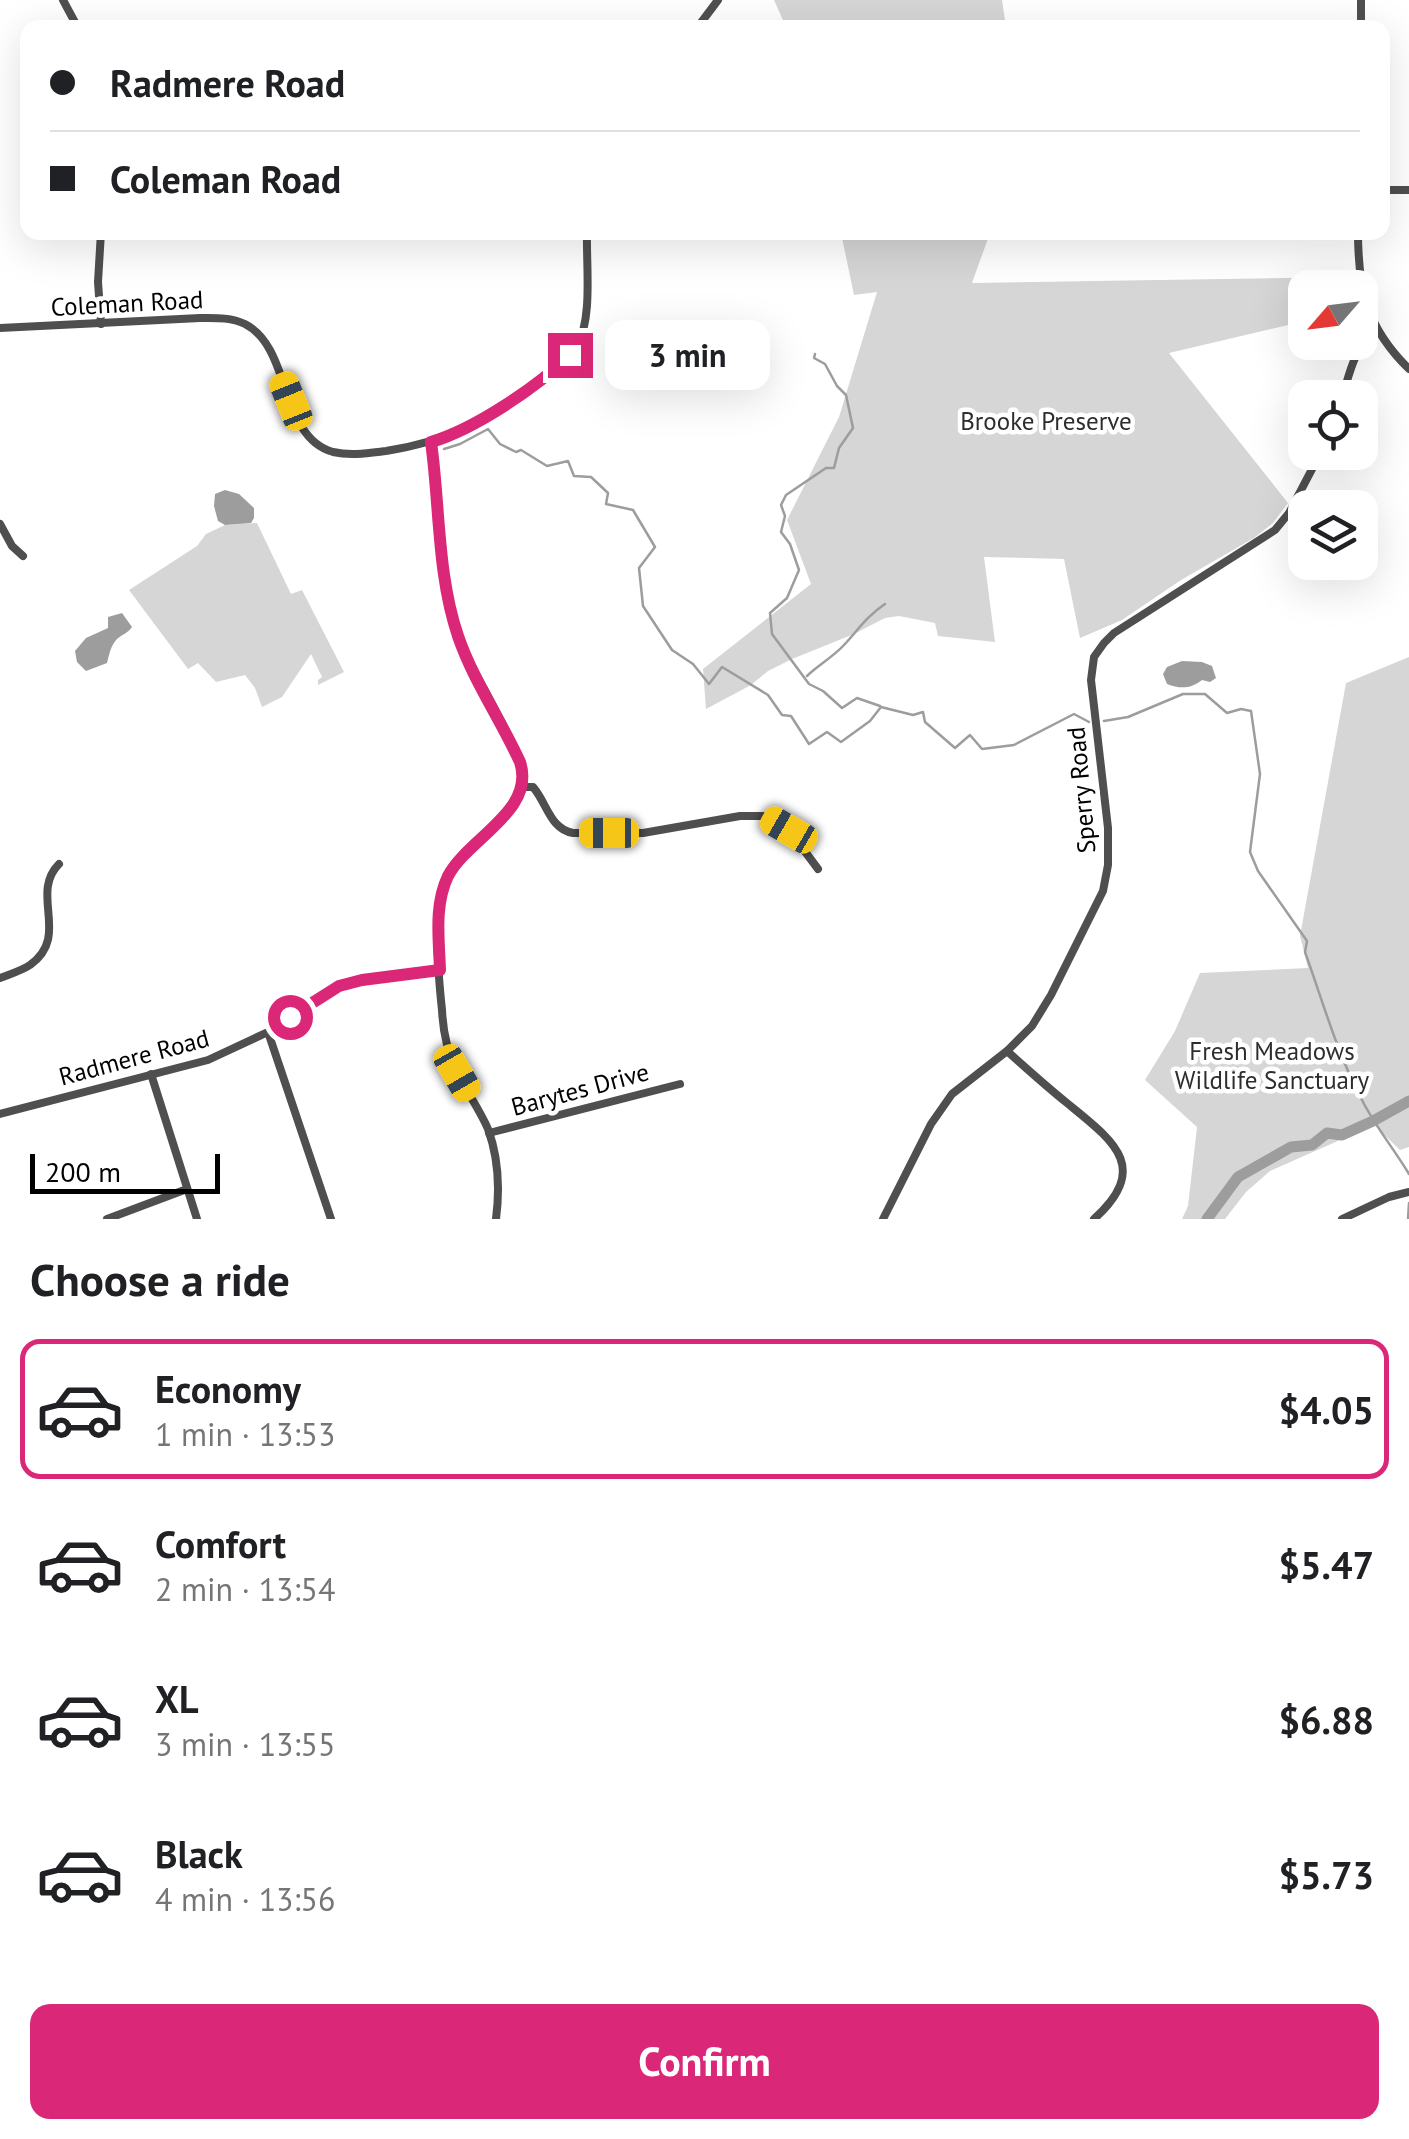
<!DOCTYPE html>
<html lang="en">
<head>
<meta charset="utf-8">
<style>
  body { margin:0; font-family:"PT Sans",sans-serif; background:#f2f2f2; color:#202124; height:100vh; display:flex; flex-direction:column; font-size:38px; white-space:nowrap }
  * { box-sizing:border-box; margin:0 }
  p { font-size:32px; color:#757577 }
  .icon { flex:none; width:55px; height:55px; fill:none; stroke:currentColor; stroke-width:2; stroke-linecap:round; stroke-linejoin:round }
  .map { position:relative; height:1219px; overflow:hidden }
  .side { display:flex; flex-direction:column; background:#fff; flex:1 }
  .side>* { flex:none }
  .banner { position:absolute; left:20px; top:20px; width:1370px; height:220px; border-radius:20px; box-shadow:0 10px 40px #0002; display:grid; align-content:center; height:220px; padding:0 30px; background:#fff }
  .needle { width:65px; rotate:242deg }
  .tools { position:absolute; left:1288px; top:270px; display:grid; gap:20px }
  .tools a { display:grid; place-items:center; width:90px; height:90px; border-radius:20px; background:#fff; box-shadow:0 10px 40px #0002; font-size:50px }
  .scale { position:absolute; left:30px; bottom:25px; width:190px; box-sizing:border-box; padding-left:10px; border:5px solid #000; border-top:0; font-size:28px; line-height:35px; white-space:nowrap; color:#000; -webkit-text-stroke:8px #fff; paint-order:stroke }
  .end { position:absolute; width:45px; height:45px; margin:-22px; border:12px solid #db2777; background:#fff; box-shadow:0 0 0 5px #fff }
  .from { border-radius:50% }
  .bubble { position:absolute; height:70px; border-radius:20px; background:#fff; box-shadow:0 10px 40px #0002; font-size:32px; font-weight:600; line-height:70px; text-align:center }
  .car { position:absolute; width:30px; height:60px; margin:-30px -15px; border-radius:12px; box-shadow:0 0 8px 2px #0007; background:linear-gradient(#f5c518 24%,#345 0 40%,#f5c518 0 76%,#345 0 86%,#f5c518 0) }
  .banner b { display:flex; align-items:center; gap:35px; height:95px; font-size:38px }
  .banner b+b { border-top:2px solid #e0e0e0 }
  .banner i { width:25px; height:25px; background:#202124 }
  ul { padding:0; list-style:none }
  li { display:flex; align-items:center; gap:30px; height:140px; margin:0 20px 15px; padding:0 10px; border:5px solid transparent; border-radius:20px }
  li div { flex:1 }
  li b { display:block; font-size:38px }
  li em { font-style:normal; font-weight:600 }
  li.active { border-color:#db2777 }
  li>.icon { width:90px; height:90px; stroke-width:1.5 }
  h2 { padding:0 30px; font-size:45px; line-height:120px }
  .primary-button { display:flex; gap:20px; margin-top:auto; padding:20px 30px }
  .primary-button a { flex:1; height:115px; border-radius:20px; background:#db2777; color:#fff; font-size:40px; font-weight:600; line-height:115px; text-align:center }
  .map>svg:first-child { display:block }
  .green { fill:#d6d6d6 }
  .water { fill:#9d9d9d }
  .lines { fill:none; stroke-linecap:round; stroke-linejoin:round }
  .stream { stroke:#9d9d9d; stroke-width:2.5 }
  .river { stroke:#9d9d9d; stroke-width:11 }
  .minor { stroke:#4f4f4f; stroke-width:8 }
  .route { stroke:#db2777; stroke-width:12 }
  .labels { text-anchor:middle; stroke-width:9; stroke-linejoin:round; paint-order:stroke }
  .street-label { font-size:25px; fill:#000; stroke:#fff }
  .park-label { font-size:25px; fill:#2d2d2d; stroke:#fff }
</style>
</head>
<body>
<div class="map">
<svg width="1409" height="1219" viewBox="0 0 1409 1219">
  <rect width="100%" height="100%" fill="#fff"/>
  <!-- green -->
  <g class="green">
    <path d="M774,0h228l4,27h-220z"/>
    <path d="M841,233h149l-18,50 372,-6v10l-39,1v33l-136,32 119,150 -15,20 -19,15 -73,42 -59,40 -42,18 -16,-79 -80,-2 11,85 -57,-6 -3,-13 -36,-7 -14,2 -31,16 -62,25 -24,12 -17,14 -45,24 -3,-40 108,-85 -24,-64 52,-103 38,-125 -23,3z"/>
    <path d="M257,523l34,71 11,-4 42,82 -26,13v-5l4,-3 -11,-23 -29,43 -20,10 -7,-19 -10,-13 -29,7 -18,-19 -10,6 -59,-79 68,-44 9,-12 19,-9z"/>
    <path d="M1409,657v490l-9,3 -26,-25 -104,46 -24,21 -21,27h-43l6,-13 9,-79 -52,-47 30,-49 25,-58 108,-5 -8,-32 46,-253z"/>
  </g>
  <!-- water -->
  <g class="water">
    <path d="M225,490l14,4 15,14v10l-3,5 -26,2 -7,-4 -4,-15 1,-12z"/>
    <path d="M122,613l10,14c-4,6 -9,7 -15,12 -6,6 -8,16 -10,24l-21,8 -9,-9 -2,-11 11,-13 22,-10v-11z"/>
    <path d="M1182,661l20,1 10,4 4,12 -6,4 -8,-2c-11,9 -22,9 -35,4l-4,-10 4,-7z"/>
  </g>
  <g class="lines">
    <!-- stream -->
    <g class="stream">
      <path d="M815,354l-1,4 11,6 12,22 9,9 7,33 -14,20 -5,20h-8l-40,27 -5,10 4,11 -4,16 9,12 9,26 -12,28 -17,15 2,21 37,50 14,7 19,17 15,-10 23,8"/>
      <path d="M444,449l16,-5 28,-15 12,15 16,8 5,-2 26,16 21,-5 6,15 17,1 17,16 -2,11 27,6 22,37 -16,21 4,38 29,44 21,14 16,20 13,-17 46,28 14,20 9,1 18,28 18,-12 14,10 29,-21 11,-14 32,8 10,-3 2,10 30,26 15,-13 12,14 32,-4 60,-31 15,8"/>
      <path d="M807,676c10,-10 26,-19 37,-31 14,-15 23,-29 41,-41"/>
      <path d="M1104,721l24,-4 55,-23h22l22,19 14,-4 10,2 9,63 -10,78 8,19 49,70 -2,11c18,50 32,101 57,148 13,26 32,49 47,74"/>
      <path d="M1408,1219l1,-16"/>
    </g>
    <!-- river -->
    <path class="river" d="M1207,1219l31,-42 53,-30 21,-2 15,-12 15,2 31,-14 36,-20"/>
    <!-- minor -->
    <g class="minor">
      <path d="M63,0l15,28"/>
      <path d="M697,28l21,-28"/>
      <path d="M1361,28v-28"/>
      <path d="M1382,190h27"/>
      <path d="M1358,232c0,58 9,96 51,137"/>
      <path d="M101,324l-3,-42 3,-50"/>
      <path d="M0,328l200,-10c15,0 30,-1 45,6 47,24 34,113 88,128 18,4 36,1 53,-1 64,-10 93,-29 145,-65 16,-12 36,-23 46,-40 16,-28 9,-81 10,-114"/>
      <path d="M1342,398c8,-26 12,-51 35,-68"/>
      <path d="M431,442c9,64 5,133 27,195 12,32 68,119 66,145 -4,34 -59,62 -75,93 -17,33 -11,98 -7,135 1,21 5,41 14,59 9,21 23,39 32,60 11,30 12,59 8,90"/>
      <path d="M0,524l12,22 11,10"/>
      <path d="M523,787h10c14,16 17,42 40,46h70l97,-17h23l26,14 29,39"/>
      <path d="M0,978c10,-4 21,-7 30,-13 41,-29 -1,-71 29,-101"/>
      <path d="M268,1032l63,187"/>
      <path d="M1007,1051c20,18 39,35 60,52 45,37 85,64 27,116"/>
      <path d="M151,1074l46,145"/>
      <path d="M0,1114l208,-54 60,-28 45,-31 26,-14 23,-7 78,-10"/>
      <path d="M489,1133l191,-49"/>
      <path d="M107,1219l80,-30"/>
      <path d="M883,1219l48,-95 21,-30 55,-43 25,-25 19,-31 52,-104 5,-26v-37l-17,-148 3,-23 10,-14 10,-10 161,-103 14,-17 32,-61"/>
      <path d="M1342,1219l47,-22 20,-5"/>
    </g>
  </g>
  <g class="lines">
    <!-- route -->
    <path class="route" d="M290,1017l49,-31 23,-6 78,-10c-1,-31 -6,-65 8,-94 20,-38 88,-65 72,-114 -19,-42 -47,-82 -62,-126 -21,-62 -18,-130 -27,-194 44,-13 106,-55 139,-87"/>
  </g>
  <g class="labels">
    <!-- street labels -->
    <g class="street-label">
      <text transform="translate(127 303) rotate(-3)" y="9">Coleman Road</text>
      <text transform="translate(1081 790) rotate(-95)" y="9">Sperry Road</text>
      <text transform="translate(134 1057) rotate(-15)" y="9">Radmere Road</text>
      <text transform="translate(580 1089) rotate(-15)" y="9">Barytes Drive</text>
    </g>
    <!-- park labels -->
    <g class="park-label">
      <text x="1046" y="430">Brooke Preserve</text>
      <text x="1272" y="1060">Fresh Meadows<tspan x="1272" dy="29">Wildlife Sanctuary</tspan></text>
    </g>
  </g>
</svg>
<div class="tools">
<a><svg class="needle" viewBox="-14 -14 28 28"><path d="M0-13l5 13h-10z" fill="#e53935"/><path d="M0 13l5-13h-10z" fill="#757577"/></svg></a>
<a><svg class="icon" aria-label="locate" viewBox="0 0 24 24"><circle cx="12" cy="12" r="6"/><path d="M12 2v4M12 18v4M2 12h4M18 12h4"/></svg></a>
<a><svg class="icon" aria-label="layers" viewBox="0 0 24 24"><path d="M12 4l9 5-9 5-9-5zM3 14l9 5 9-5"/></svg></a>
</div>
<div class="scale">200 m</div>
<i class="end from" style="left:290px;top:1017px"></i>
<i class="end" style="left:570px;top:355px"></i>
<div class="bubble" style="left:605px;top:320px;width:165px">3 min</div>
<i class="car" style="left:291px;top:401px;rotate:338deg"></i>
<i class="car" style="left:789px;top:830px;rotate:300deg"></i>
<i class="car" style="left:609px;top:833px;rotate:270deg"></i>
<i class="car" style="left:457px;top:1073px;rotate:150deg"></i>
<div class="banner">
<b><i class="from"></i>Radmere Road</b>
<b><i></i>Coleman Road</b>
</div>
</div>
<section class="side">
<h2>Choose a ride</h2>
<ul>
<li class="active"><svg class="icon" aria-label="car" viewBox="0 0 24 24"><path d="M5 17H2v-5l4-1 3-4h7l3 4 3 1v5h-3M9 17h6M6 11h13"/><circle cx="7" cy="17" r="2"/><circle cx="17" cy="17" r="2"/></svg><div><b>Economy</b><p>1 min · 13:53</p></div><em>$4.05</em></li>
<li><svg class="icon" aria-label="car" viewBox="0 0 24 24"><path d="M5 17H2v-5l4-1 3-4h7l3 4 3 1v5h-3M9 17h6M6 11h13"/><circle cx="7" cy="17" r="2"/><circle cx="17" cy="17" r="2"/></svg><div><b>Comfort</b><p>2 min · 13:54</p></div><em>$5.47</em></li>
<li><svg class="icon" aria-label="car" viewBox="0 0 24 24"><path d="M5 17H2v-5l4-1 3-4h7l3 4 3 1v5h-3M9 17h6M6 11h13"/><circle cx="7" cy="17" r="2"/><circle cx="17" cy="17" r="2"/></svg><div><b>XL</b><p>3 min · 13:55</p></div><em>$6.88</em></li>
<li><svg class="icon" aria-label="car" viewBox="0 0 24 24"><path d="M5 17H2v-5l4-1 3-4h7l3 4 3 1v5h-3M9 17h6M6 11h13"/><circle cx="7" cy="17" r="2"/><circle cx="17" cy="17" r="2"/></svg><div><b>Black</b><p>4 min · 13:56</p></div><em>$5.73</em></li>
</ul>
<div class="primary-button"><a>Confirm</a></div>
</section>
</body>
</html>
